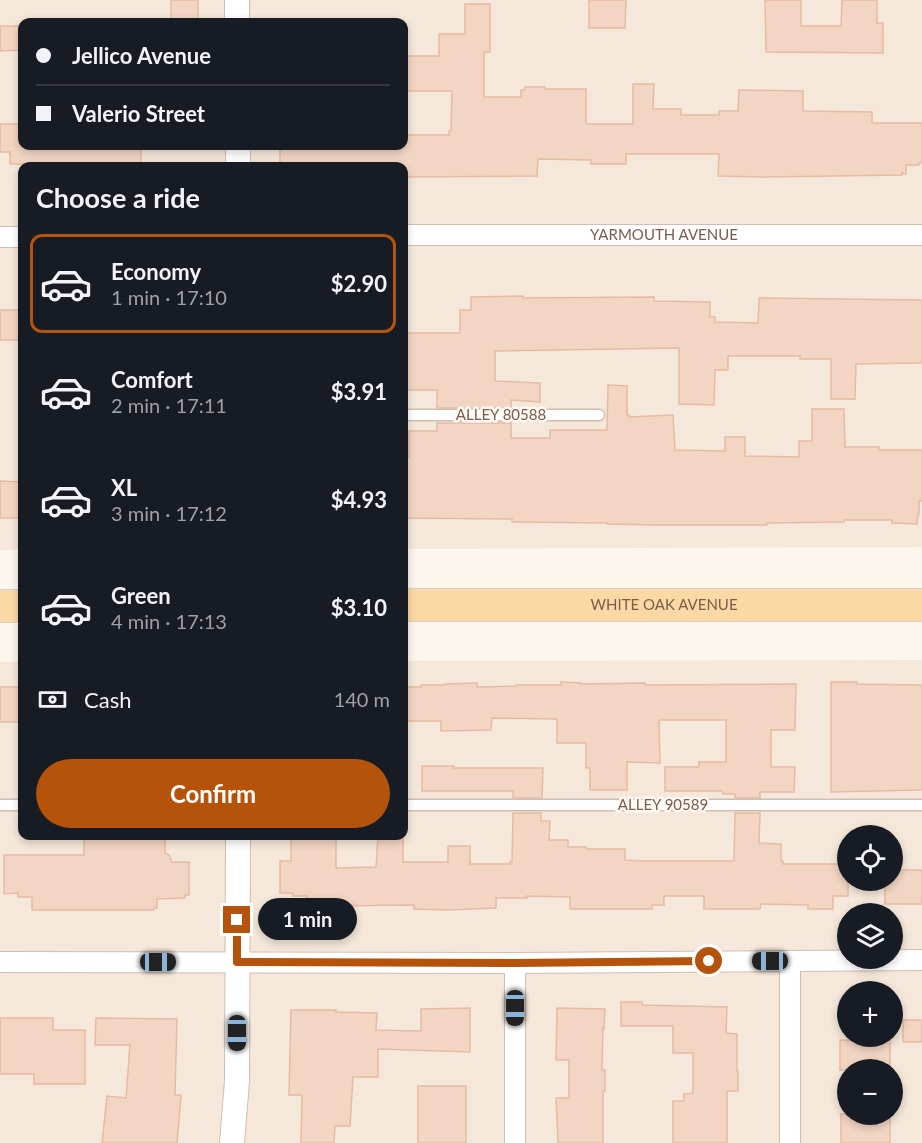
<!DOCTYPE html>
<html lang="en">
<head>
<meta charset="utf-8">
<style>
  body { margin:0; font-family:Lato,sans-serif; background:#242831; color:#f1f3f6; height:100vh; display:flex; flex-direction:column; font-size:22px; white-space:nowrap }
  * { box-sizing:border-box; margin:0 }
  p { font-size:20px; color:#9ea1a6 }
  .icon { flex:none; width:33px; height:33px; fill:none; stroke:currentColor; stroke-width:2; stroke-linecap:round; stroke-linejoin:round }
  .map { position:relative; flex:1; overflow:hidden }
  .side { position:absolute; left:18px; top:162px; width:390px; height:678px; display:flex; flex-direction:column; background:#171b24; border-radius:12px; box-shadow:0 3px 9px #0003 }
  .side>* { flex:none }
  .guide { position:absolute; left:18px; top:18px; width:390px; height:132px; border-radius:12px; box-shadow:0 3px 9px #0003; display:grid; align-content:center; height:132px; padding:0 18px; background:#171b24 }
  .controls { position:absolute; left:837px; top:825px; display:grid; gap:12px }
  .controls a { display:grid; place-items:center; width:66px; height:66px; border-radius:50%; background:#171b24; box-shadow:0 3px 9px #0003; font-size:30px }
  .end { position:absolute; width:27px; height:27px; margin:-14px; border:8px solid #b45309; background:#fff; box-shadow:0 0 0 3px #fff }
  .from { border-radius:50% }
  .bubble { position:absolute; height:42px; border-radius:21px; background:#171b24; box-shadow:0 3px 9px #0003; font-size:20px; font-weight:700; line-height:42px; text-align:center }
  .car { position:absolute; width:18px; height:36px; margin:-18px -9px; border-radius:8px; box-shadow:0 0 4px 2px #0007; background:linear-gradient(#222 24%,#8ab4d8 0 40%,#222 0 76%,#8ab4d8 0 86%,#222 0) }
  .guide b { display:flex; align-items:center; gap:21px; height:57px; font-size:22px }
  .guide b+b { border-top:2px solid #363941 }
  .guide i { width:15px; height:15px; background:#f1f3f6 }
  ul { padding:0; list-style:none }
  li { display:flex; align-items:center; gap:18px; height:99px; margin:0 12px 9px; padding:0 6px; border:3px solid transparent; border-radius:12px }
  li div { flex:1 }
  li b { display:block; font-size:22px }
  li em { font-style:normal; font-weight:700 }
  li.current { border-color:#b45309 }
  li>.icon { width:54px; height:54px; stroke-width:1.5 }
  h2 { padding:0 18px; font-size:27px; line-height:72px }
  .pay { display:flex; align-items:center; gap:15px; height:66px; padding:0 18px; font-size:22px }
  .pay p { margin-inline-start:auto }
  .action { display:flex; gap:12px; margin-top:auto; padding:12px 18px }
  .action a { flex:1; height:69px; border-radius:36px; background:#b45309; color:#fff; font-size:24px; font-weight:700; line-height:69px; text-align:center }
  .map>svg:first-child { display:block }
  .residential { fill:#f5e8da; fill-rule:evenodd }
  .building { fill:#f3d5c3; stroke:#e6bba3; stroke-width:1.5 }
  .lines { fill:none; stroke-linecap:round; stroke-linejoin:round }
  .service-casing { stroke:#d1beb0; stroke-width:13 }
  .minor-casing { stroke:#d1beb0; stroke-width:22 }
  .tertiary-casing { stroke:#d1beb0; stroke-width:26 }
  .primary-casing { stroke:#dad1cd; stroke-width:34 }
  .service { stroke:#fff; stroke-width:10 }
  .minor { stroke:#fff; stroke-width:20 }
  .tertiary { stroke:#fff; stroke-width:24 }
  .primary { stroke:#fbd9a5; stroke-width:32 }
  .route { stroke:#b45309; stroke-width:8 }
  .labels { text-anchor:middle; stroke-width:5; stroke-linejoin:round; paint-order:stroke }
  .street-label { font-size:15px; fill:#7a5c4d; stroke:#fffaf3 }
</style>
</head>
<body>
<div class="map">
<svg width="922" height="1143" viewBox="0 0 922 1143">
  <rect width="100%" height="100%" fill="#fdf6ec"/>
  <!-- residential -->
  <g class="residential">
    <path d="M0,0h922v547l-518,2v-383h-382v384h-22zM22,22h382v124h-382z"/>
    <path d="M922,660v483h-922v-481h22v174h382v-175zM848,836h44v44h-44zM848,914h44v44h-44zM848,992h44v44h-44zM848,1070h44v44h-44z"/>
  </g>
  <!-- building -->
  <g class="building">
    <rect x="171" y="0" width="27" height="22"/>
    <path d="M589,0h37l-1,28h-36z"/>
    <path d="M765,0h36v26h40l1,-26h35v23h6v30l-117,-1z"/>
    <path d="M465,4h25v48h-6v45h37v-7h4v-3h20v2h41v35h47v-40h21l-1,25h28v6h38v-4h19l1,-21 64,1v20l69,1v11h50v40h-3v2h-13v9l-4,-1v2l-136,2 -48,-1 1,-22h-93v10h-35v-4l-53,-1 -1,17 -133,1v-11h-124v-20h124v-11h45v-4h2l1,-40h-48v-35h35v-22h26z"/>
    <path d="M0,26h22v24l-22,1z"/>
    <path d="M0,124h22v22h119v20h-93v-2h-38v-12h-10z"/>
    <path d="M523,296v2l131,-1v4l56,1v15h5v5l43,1 1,-25 163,2v63l-66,1 -1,35h-24v-40h-31v-3h-72v14h-13l-1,35 -35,-1v-56l-184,3v30l45,2v19l-29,-2v8h-74v-18h-31v-57h54v-23h11v-13z"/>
    <rect x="0" y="310" width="22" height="30"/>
    <path d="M608,385l19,1v29h2v2l44,-2 2,35 50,1v-14h20v19l54,1v-16h13v-32h32l1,38h34v3h43v51h-3v13h-1l-1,10 -25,-1v-3h-48v2l-77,1v2h-112l-48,-1v-1l-95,-1v-3l-108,-1v-61h5v-26h28v-8h74v15h39v-8h57z"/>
    <path d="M0,481l22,1v36h-22z"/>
    <path d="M561,682l20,1v1l64,-1v2l151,-1 -1,46h-24v37h24l-1,25h-34v6h-25v-4h-12l-1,-3h-57v-24h34v-5h27v-42h-67l1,43 -33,-1v28h-37v-22h-4v-25h-29v-24l-65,-1 -1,12 -50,1v-10h-37v-34h17v-2h24v-1l32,-1v4l39,-1v-1h45z"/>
    <path d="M831,682h26v2l65,1v105l-91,2z"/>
    <rect x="0" y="687" width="22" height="35"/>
    <path d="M422,766h32v2h89l-1,30h-29v-7h-91z"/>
    <path d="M513,813h28v8h9l-1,19h19v7h18v2h39v11l20,1h89l1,-48h25l-1,30 22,1v17h2v3h65v32h-15v13h-25v-4l-47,-1 -1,5h-56v-13h-40v9h-12v4h-82v-12l-43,-1v2h-31v10l-49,2 -33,-1v-4l-83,1v1l-24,1v-12h-14v-3h-13v-32h11v-25h45v32l40,-1 2,-30h3v-1h22v26h45v-16h22v18h40v-2h2z"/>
    <path d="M84,836h81v17l4,2 3,7h17v33h-4v3l-28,1v9h-3v2h-122v-13h-14v-4l-14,1v-39h80z"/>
    <path d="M892,870h30v34h-37v-24h7z"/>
    <path d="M621,1002h21v3l85,2 -1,26 11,1v37h1v20h-11v52h-54v-42h11v-7l9,-1v-40h-20v-27h-52z"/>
    <path d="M470,1008v44l-92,-3v28h-25l-3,49h-15l-1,17h-33l1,-48h-13l2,-85h45v2l41,1 -1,17 45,1v-22z"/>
    <path d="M557,1008l48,1 -1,20h-1l-1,41h3v21h-2v52h-45l-2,-45h13v-38h-13z"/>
    <path d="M0,1018h53v12h32v54h-51v-10h-34z"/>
    <path d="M96,1018l81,1 -2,76h6l-4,48h-75l5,-47 19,2 4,-53h-35z"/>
    <rect x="903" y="1020" width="19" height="22"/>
    <path d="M855,1036h35v34h-50v-30h15z"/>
    <rect x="418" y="1086" width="48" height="57"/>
    <rect x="841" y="1114" width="49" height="29"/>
  </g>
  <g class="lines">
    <!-- service casing -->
    <g class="service-casing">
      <g id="service">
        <path d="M404,415h195"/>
        <path d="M0,805h22"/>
        <path d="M404,805h518"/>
      </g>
    </g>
    <!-- minor casing -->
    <g class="minor-casing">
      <g id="minor">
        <path id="s1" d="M404,235h518"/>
        <path d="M0,237h22"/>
        <path d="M790,961v182"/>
        <path d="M0,962l515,1 407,-3"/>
        <path d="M515,963v180"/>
      </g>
    </g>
    <!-- tertiary casing -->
    <g class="tertiary-casing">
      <g id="tertiary">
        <path d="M237,0v22"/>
        <path d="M238,146v20"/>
        <path d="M232,1143l5,-62 1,-245"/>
      </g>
    </g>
    <!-- primary casing -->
    <g class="primary-casing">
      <g id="primary">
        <path id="s2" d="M404,605h518"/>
        <path d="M0,606h22"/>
      </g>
    </g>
    <!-- service -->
    <use href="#service" class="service"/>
    <!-- minor -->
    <use href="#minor" class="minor"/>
    <!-- tertiary -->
    <use href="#tertiary" class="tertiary"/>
    <!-- primary -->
    <use href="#primary" class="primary"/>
  </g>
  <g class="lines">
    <!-- route -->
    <path class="route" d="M237,920v42l278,1 194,-2"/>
  </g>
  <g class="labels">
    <!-- street labels -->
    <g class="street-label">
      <text dy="5" stroke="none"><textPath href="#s1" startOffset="260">YARMOUTH AVENUE</textPath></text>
      <text x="501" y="420">ALLEY 80588</text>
      <text dy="5" stroke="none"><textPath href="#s2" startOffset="260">WHITE OAK AVENUE</textPath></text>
      <text x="663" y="810">ALLEY 90589</text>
    </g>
  </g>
</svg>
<div class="controls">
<a><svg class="icon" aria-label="locate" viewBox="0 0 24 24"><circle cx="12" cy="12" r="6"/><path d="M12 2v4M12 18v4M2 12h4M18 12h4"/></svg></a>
<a><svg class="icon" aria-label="layers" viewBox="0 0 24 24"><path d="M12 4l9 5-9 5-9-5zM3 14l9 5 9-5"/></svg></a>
<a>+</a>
<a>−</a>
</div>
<i class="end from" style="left:709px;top:961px"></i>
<i class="end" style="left:237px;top:920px"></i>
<div class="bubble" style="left:258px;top:898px;width:99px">1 min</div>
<i class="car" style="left:770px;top:961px;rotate:270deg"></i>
<i class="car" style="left:158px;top:962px;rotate:90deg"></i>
<i class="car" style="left:515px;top:1008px;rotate:180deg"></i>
<i class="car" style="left:237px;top:1033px;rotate:180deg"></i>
<div class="guide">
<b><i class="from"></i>Jellico Avenue</b>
<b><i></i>Valerio Street</b>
</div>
<section class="side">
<h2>Choose a ride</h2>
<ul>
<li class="current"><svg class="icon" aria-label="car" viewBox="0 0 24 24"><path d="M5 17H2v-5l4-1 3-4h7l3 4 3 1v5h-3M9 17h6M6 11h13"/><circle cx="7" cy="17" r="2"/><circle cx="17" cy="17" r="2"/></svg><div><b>Economy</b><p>1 min · 17:10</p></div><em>$2.90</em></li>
<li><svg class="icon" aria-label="car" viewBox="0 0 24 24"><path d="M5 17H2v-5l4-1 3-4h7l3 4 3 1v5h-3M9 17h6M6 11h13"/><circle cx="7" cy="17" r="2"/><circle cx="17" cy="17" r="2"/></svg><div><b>Comfort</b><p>2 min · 17:11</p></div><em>$3.91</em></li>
<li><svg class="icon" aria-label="car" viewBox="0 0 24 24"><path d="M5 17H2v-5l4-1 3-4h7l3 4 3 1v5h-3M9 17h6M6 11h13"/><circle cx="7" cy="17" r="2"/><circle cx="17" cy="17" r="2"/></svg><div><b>XL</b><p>3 min · 17:12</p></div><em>$4.93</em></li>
<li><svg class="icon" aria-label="car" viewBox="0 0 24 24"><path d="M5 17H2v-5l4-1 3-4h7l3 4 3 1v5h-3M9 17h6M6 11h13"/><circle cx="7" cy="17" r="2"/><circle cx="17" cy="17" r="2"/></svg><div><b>Green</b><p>4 min · 17:13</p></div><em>$3.10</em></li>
</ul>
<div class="pay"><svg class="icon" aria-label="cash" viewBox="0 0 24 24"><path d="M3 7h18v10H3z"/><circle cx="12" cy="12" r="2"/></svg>Cash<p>140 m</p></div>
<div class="action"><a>Confirm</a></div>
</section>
</div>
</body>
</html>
